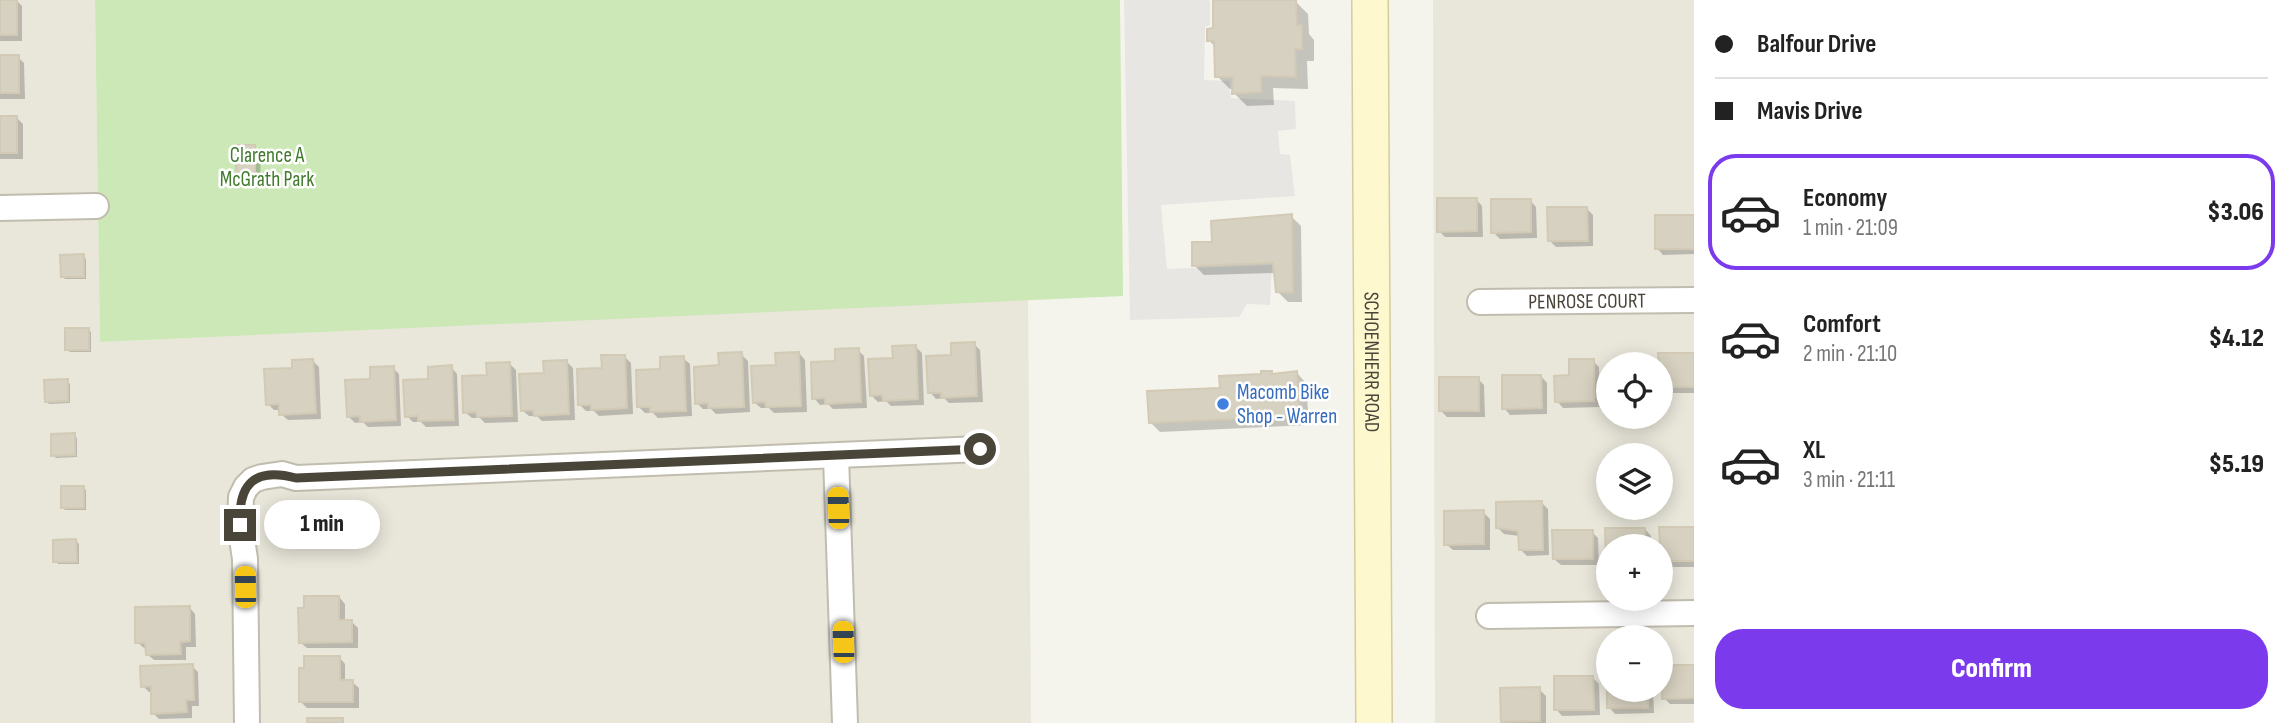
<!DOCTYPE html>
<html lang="en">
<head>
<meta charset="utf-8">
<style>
  body { margin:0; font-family:"Sofia Sans Condensed",sans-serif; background:#f6f6f6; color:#222; height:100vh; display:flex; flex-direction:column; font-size:26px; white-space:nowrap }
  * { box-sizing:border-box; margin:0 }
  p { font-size:23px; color:#767676 }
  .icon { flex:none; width:38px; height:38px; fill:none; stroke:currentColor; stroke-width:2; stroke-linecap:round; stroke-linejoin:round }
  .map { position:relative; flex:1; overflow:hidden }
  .side { display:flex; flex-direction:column; background:#fff; width:595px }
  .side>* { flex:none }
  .banner { display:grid; align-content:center; height:154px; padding:0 21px; background:#fff }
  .fabs { position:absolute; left:1596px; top:352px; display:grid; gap:14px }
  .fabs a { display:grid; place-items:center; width:77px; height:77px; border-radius:50%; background:#fff; box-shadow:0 4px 18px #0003; font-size:35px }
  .end { position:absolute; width:32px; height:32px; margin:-16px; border:9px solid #4a4539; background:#fff; box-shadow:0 0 0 4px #fff }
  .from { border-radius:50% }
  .bubble { position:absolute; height:49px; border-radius:24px; background:#fff; box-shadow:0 4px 18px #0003; font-size:23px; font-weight:800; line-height:49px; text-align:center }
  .car { position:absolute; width:21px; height:42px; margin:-21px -10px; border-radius:9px; box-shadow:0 0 5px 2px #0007; background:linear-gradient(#f5c518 24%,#345 0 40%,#f5c518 0 76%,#345 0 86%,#f5c518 0) }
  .banner b { display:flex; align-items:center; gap:24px; height:66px; font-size:26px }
  .banner b+b { border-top:2px solid #e0e0e0 }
  .banner i { width:18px; height:18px; background:#222 }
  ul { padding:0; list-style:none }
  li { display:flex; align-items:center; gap:21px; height:116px; margin:0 14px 10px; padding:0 7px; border:4px solid transparent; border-radius:28px }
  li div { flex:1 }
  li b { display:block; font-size:26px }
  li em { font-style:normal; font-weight:800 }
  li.current { border-color:#7c3aed }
  li>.icon { width:63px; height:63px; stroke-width:1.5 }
  .action { display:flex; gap:14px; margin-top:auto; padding:14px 21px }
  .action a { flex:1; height:80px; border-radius:28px; background:#7c3aed; color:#fff; font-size:28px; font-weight:800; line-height:80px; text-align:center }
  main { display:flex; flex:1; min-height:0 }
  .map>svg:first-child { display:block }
  .residential { fill:#e9e6da; fill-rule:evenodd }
  .green { fill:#cbe8b6 }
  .parking { fill:#e7e6e3 }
  .shadow { fill:#0003 }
  .building { fill:#d7d1c1; stroke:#d2cab4; stroke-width:2 }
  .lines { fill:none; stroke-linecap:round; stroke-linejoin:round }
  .street-casing { stroke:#c1bdae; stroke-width:28 }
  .secondary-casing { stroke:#d4cc9c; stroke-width:38 }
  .street { stroke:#fff; stroke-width:24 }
  .secondary { stroke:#fdf8ce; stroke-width:35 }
  .route { stroke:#4a4539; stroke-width:9 }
  .shop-dot { fill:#3f7fe0; stroke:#fff; stroke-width:2.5 }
  .labels { text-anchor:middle; stroke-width:5; stroke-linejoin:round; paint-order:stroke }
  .park-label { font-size:21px; fill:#407b2d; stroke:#fff }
  .street-label { font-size:21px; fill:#4a4539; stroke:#fff }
  .shop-label { font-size:21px; fill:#366cbe; stroke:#fff; text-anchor:start }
</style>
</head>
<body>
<main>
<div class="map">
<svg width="1694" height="723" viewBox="0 0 1694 723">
  <rect width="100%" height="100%" fill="#f5f4ec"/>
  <!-- residential -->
  <g class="residential">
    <path d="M0,0h95l5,342 928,-43 3,424h-1031z"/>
    <path d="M1433,0h261v723h-259zM1608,364h53v52h-53zM1608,455h53v53h-53zM1608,546h53v52h-53zM1608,637h53v53h-53z"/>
  </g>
  <!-- green -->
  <path class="green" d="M95,0h1025l3,296 -1023,46z"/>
  <!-- parking -->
  <path class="parking" d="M1124,0h86v25l-5,2 -1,53 25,1 2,17 64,3 1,28 -18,2 2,23 10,1 5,41 -134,9 6,64 105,-4 -2,40 -23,-1 -8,13 -109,3z"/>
  <!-- shadow -->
  <g class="shadow">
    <path d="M0,0h16l6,6v35h-22z"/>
    <path d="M1214,0l81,1 13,13 1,20 5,6v21h-7l1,28 -35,-1 1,17 -27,1 -13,-13v-4h-4l-13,-13 -1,-29 -7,-6 5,-11z"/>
    <path d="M0,57h18l6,6 1,36h-25z"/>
    <path d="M0,118h17l6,6v35h-23z"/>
    <path d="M254,147l7,6 -1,27h-15l-7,-7z"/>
    <path d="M1476,199l6,7 1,31h-38l-6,-6z"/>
    <path d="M1530,200l6,7 1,31 -37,1 -7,-7z"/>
    <path d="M1587,209l6,6v31l-37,1 -6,-6z"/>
    <path d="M1291,216l10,10 1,76h-14l-10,-10 -2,-19 -72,2 -10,-10 20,-21z"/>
    <path d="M1694,217v37l-31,1 -6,-7z"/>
    <path d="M83,256l3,3v20h-21l-3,-3z"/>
    <path d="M88,329l3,3v20h-21l-3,-2z"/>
    <path d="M974,344l6,6 3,52 -34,1 -5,-5 -8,1 -6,-7 23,-35z"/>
    <path d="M916,347l6,6 2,52 -33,1 -5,-5 -8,1 -7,-7 24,-35z"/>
    <path d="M858,350l6,6 3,52 -34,1 -5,-5 -8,1 -6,-7 23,-35z"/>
    <path d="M799,353l6,7 2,52 -33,1 -5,-5h-8l-7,-6z"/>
    <path d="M741,354l7,7 2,51 -34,2 -5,-5h-8l-6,-6 24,-36z"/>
    <path d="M1694,355v38h-27l-6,-6v-23z"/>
    <path d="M624,356l7,7 2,51 -34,2 -5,-5h-8l-6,-6 23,-36z"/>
    <path d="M683,358l7,6 2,52 -34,2 -5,-5h-8l-6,-6 23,-36z"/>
    <path d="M313,361l6,6 2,52 -33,1 -7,-6v-4h-7l-6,-6 26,-34z"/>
    <path d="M1593,361l6,6 1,40 -37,1 -6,-7 14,-24z"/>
    <path d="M567,362l6,6 2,52 -33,1 -5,-5h-8l-7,-6 24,-35z"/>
    <path d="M509,363l7,7 2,52 -33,1 -5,-5h-8l-7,-6 24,-36z"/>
    <path d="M451,367l6,7 2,52 -33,1 -5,-5h-8l-6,-6 23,-36z"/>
    <path d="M393,368l6,6 2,52 -33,1 -5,-5 -8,1 -7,-7 24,-35z"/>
    <path d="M1271,373l3,2 23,-2 9,10 3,42 -149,7 -10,-10 72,-32z"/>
    <path d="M1541,376l6,7v31l-37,1 -6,-7z"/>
    <path d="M1478,379l6,6 1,32h-38l-6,-6z"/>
    <path d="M67,381l3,3v19l-21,1 -3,-3z"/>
    <path d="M74,435l3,3v19l-21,1 -3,-3z"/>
    <path d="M83,487l3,3v20h-21l-2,-2z"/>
    <path d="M1542,503l6,6 1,46 -22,1 -7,-7v-13l-16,-2 -6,-6z"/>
    <path d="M1483,512l7,7v31h-37l-7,-6z"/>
    <path d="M1645,529l6,7v10h-43l-1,15v-31z"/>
    <path d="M1694,529v38h-26l-7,-7z"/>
    <path d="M1592,532l6,6 1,27h-38l-7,-6z"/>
    <path d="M76,541l3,3v20h-21l-3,-3z"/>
    <path d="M339,597l6,7v18h7l6,6v20h-51l-7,-6z"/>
    <path d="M189,607l6,7 1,33h-10v13h-32l-7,-6v-6h-3l-7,-6z"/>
    <path d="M339,657l6,7v18h7l7,6v20h-52l-6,-6z"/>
    <path d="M192,666l6,6 1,34h-7v12l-33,1 -6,-6 -1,-21h-3l-6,-6z"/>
    <path d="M1694,666v38h-24l-6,-6z"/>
    <path d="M1593,678l6,6 1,31 -38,1 -6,-7z"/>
    <path d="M1539,689l7,7v27h-41l-3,-2z"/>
    <path d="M1609,690h44l1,23 -39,1 -6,-7z"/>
  </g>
  <!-- building -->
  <g class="building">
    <rect x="0" y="0" width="17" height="35"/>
    <path d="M1213,0h83l1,25h5v24h-7l1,28 -35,-1v16l-29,2 1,-17h-18l-1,-36h-7v-12l6,-1z"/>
    <rect x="0" y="55" width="19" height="38"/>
    <rect x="0" y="116" width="17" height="37"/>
    <rect x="236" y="145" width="19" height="29"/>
    <path d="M1437,198h40v33l-40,1z"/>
    <path d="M1491,199h40v33l-40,1z"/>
    <path d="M1547,207h40l1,34h-40z"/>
    <path d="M1292,214l1,79 -17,-1 -3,-29 -81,3v-24h20l-1,-21z"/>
    <rect x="1655" y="215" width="39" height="34"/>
    <path d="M84,254v23h-23l-1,-22z"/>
    <rect x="65" y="328" width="24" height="22"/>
    <path d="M975,342l2,54 -36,2v-5h-13l-2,-37 25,-1v-12z"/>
    <path d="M916,345l2,54 -35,2 -1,-6 -12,1 -2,-37 25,-1 -1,-12z"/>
    <path d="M859,348l2,54 -36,2v-6l-13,1 -1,-37 24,-1v-12z"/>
    <path d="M742,352l2,55 -36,1v-5l-13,1 -1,-37 25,-2 -1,-12z"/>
    <path d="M799,352l2,54 -35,1 -1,-5 -12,1 -2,-37 25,-1 -1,-12z"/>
    <path d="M1658,353h36v34h-33z"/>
    <path d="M601,355h24l2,53 -36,2v-5h-13l-1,-36 25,-1z"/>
    <path d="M684,356l2,55 -36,1v-5h-13l-1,-37 24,-1v-12z"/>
    <path d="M313,359l3,54 -37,2v-11l-13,1 -2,-36 28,-1v-8z"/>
    <path d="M1569,359h25v42l-39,1 -1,-26 15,-1z"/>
    <path d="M567,360l2,54 -35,2 -1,-6 -12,1 -2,-37 25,-1 -1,-12z"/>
    <path d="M510,362l2,54 -35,1 -1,-5 -13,1 -1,-37 25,-1 -1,-12z"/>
    <path d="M452,365l2,55 -36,1v-5l-13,1 -2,-37 25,-1v-12z"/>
    <path d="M394,366l2,54 -36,2v-6l-13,1 -2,-37 25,-1v-12z"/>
    <path d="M1261,371h11v3l25,-3 3,45 -151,7 -2,-32 73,-3 -1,-12 42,-2z"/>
    <path d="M1602,374h6v34h-5z"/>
    <path d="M1502,375h39l1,33 -40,1z"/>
    <rect x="1439" y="377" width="40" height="34"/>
    <path d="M68,379v22l-23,1 -1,-22z"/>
    <path d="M75,433v22l-24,1v-22z"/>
    <rect x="61" y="486" width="23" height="22"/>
    <path d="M1542,501l1,49h-24l-1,-19 -22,-3v-26z"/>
    <path d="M1484,510v34l-40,1v-34z"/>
    <path d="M1659,527h35v34h-33z"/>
    <path d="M1605,528h40v18h-37v16h-2z"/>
    <path d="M1552,530h41v29h-40z"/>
    <path d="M76,539l1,23h-24v-22z"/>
    <path d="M304,596h35v24h13v22l-53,1 -1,-35h6z"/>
    <path d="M190,606v35l-10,1 1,12 -35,1 -1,-12h-10v-36z"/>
    <path d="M304,656h36v24h13v22h-54v-34h5z"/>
    <path d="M193,664l1,36h-8l1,12 -36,2v-28l-10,1 -1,-21z"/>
    <path d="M1662,665h32v33l-32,1z"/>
    <path d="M1554,676h39l1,34h-40z"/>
    <path d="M1607,678l1,12h40v18h-41z"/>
    <path d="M1540,687v34l-39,1 -1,-34z"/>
    <rect x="307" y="718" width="36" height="5"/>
  </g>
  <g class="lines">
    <!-- street casing -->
    <g class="street-casing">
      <g id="street">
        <path d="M0,208l96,-2"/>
        <path id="s1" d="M1480,302l214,-2"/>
        <path d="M836,456l9,267"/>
        <path d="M1489,616l205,-3"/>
        <path d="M247,723l-2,-164 -5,-34 1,-28 5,-10 7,-7 9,-3 20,-3 14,4 684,-29"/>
      </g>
    </g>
    <!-- secondary casing -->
    <g class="secondary-casing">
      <g id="secondary">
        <path id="s2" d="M1370,0l4,723"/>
      </g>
    </g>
    <!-- street -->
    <use href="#street" class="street"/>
    <!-- secondary -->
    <use href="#secondary" class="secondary"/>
  </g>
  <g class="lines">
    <!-- route -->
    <path class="route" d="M240,525c-2,-41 14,-58 56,-47l684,-29"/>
  </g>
  <!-- markers -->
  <circle class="shop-dot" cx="1223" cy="404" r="7"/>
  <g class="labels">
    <!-- park labels -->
    <g class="park-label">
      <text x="267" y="162">Clarence A<tspan x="267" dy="24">McGrath Park</tspan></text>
    </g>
    <!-- street labels -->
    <g class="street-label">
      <text dy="7" stroke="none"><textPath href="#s1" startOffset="107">PENROSE COURT</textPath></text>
      <text dy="7" stroke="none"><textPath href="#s2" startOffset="362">SCHOENHERR ROAD</textPath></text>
    </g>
    <!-- shop labels -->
    <g class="shop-label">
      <text x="1237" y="399">Macomb Bike<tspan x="1237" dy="24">Shop - Warren</tspan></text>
    </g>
  </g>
</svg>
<div class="fabs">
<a><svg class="icon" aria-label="locate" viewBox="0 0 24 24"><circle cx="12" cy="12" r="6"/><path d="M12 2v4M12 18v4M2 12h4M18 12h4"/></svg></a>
<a><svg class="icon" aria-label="layers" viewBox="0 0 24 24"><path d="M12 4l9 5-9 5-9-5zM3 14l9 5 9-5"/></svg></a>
<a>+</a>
<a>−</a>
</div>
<i class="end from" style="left:980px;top:449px"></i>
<i class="end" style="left:240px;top:525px"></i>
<div class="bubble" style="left:264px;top:500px;width:116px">1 min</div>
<i class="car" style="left:838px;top:508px;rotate:358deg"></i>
<i class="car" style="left:245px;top:587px;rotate:359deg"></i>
<i class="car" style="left:843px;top:642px;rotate:358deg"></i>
</div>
<section class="side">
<div class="banner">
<b><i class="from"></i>Balfour Drive</b>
<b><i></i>Mavis Drive</b>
</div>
<ul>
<li class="current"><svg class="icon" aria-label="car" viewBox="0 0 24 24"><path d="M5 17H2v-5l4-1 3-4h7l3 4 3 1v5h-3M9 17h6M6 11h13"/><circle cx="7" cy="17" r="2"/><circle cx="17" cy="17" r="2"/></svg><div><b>Economy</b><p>1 min · 21:09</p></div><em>$3.06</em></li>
<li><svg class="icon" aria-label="car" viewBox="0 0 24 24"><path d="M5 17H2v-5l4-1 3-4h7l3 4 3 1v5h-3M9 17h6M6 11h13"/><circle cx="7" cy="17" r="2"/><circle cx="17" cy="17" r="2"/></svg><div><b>Comfort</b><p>2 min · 21:10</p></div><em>$4.12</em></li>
<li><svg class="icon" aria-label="car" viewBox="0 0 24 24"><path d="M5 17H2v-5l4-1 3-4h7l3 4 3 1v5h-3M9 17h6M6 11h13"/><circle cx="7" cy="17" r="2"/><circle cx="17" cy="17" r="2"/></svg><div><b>XL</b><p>3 min · 21:11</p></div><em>$5.19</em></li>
</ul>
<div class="action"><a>Confirm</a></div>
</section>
</main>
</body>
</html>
